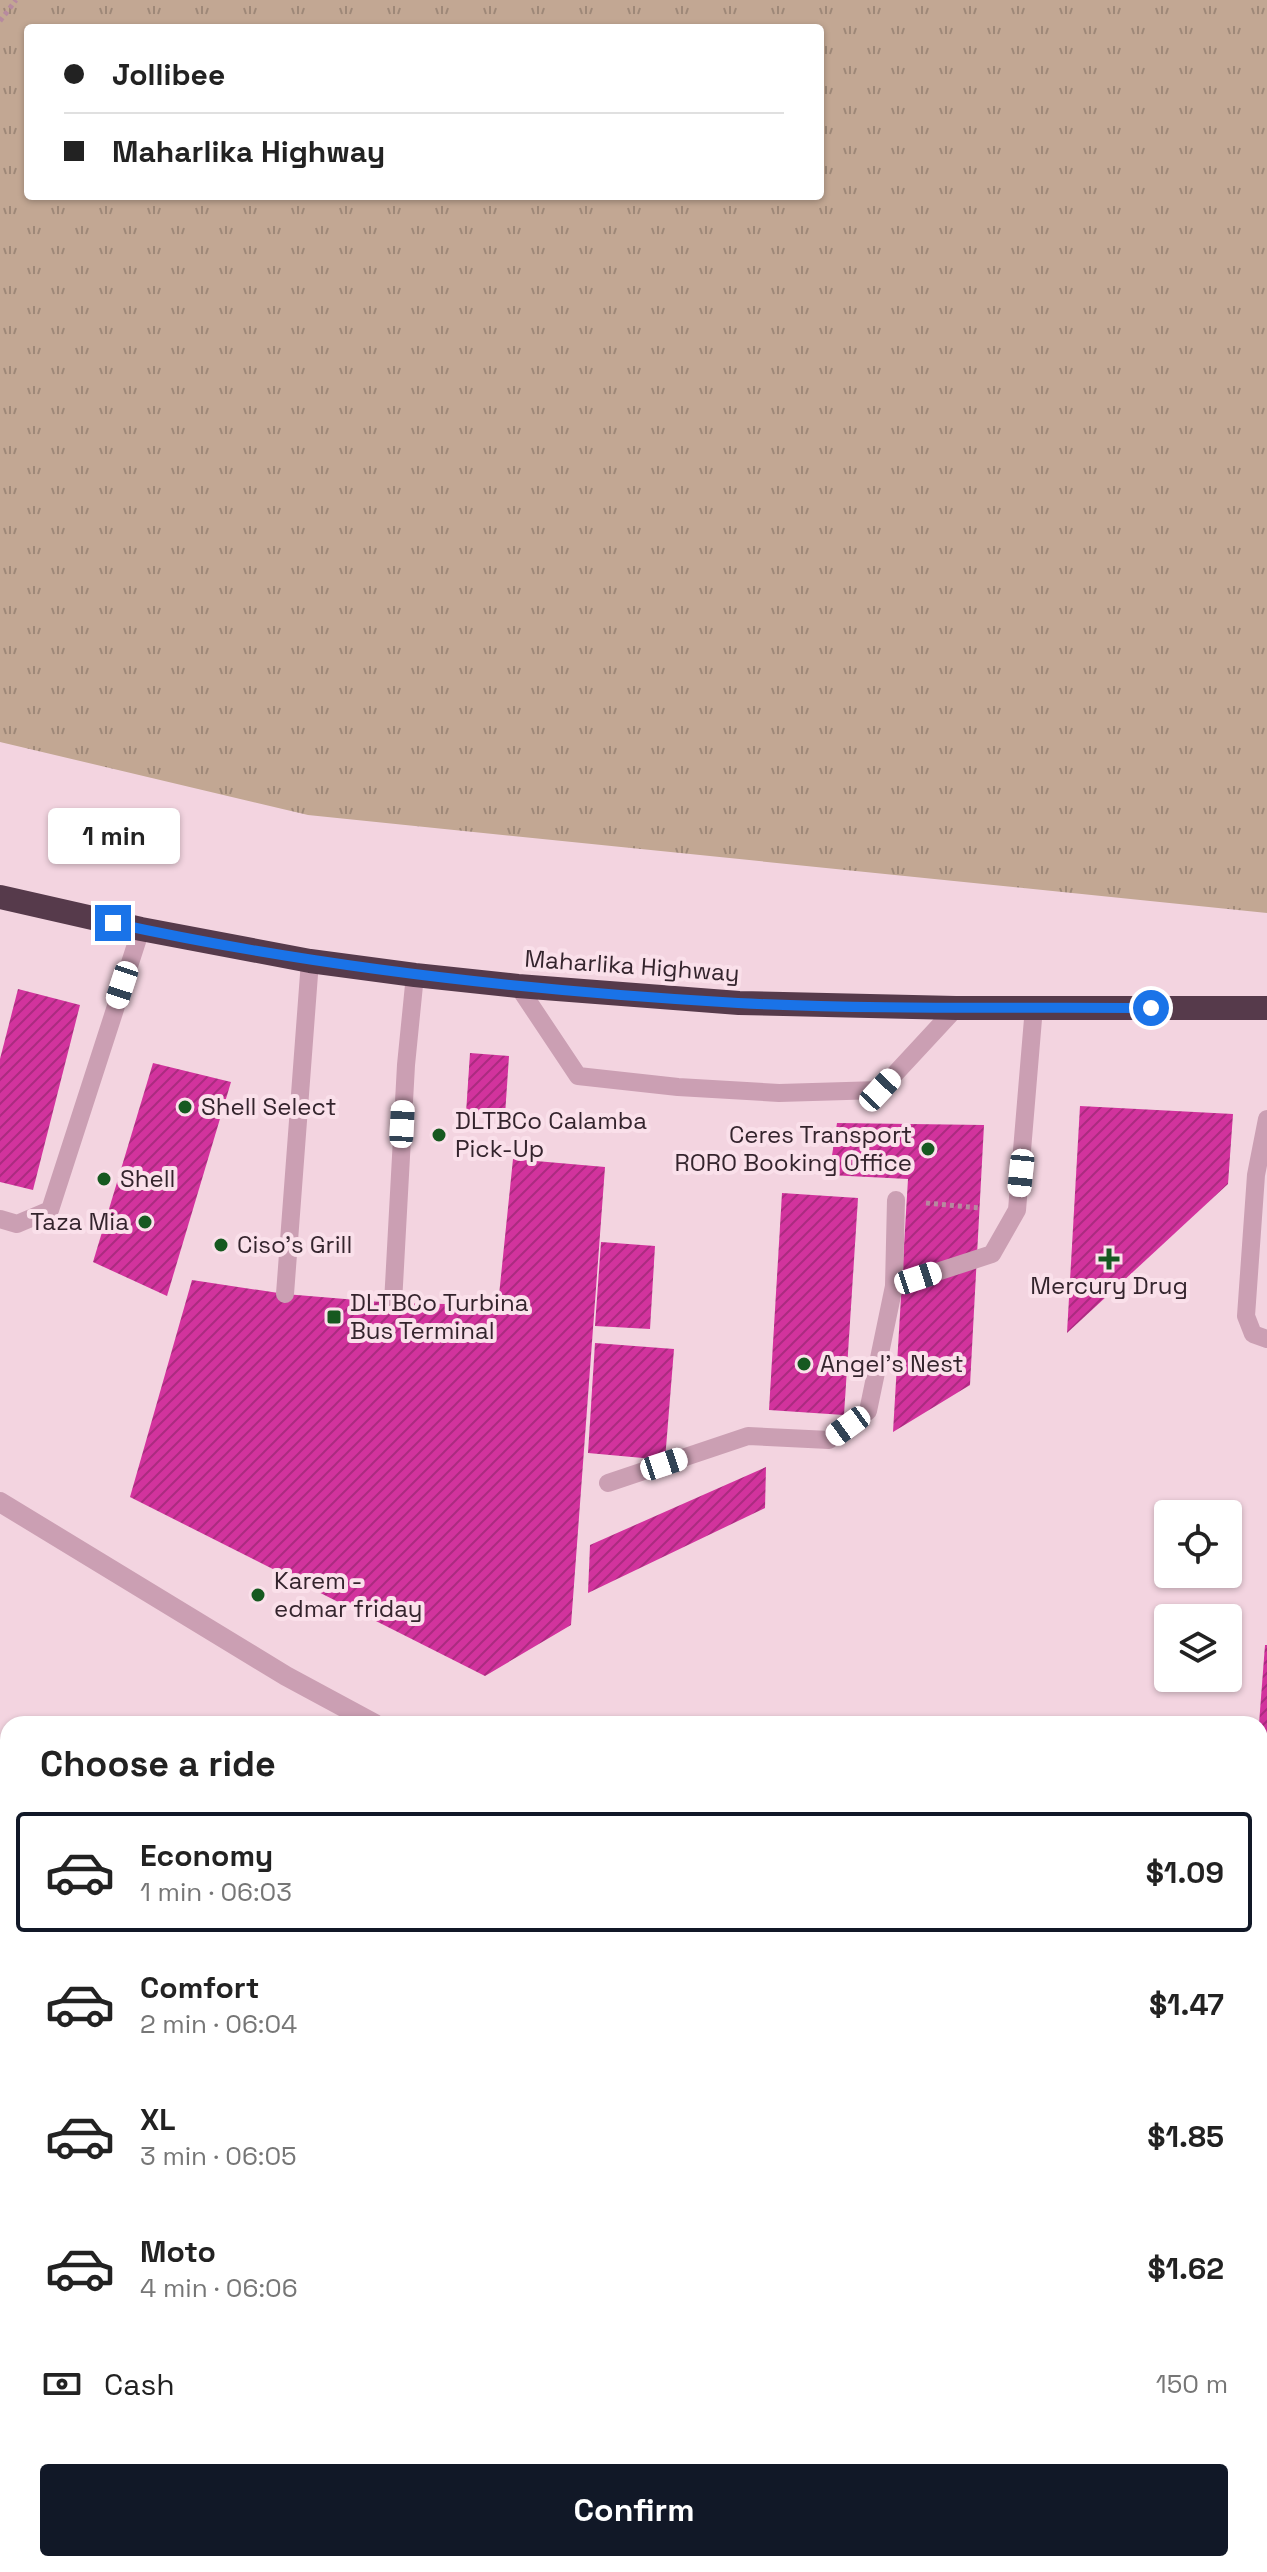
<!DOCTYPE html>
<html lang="en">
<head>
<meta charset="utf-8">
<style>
  body { margin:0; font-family:"Space Grotesk",sans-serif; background:#f6f6f6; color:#222; height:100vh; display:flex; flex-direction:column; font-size:30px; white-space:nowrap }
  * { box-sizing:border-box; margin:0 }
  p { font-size:26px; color:#767676 }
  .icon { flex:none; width:44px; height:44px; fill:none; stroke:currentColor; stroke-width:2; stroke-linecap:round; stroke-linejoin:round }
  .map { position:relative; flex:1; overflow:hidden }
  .drawer { position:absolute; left:0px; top:1716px; width:1268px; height:856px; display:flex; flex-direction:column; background:#fff; border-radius:24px 24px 0 0; box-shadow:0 2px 6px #0004 }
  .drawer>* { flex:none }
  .banner { position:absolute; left:24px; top:24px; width:800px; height:176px; border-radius:8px; box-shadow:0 2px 6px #0004; display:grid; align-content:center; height:176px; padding:0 40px; background:#fff }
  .controls { position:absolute; left:1154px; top:1500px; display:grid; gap:16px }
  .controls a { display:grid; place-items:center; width:88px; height:88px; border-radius:8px; background:#fff; box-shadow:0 2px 6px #0004; font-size:40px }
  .end { position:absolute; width:36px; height:36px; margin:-18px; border:10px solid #1a73e8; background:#fff; box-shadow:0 0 0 4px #fff }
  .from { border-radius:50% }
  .bubble { position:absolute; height:56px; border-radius:8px; background:#fff; box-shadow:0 2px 6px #0004; font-size:26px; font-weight:600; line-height:56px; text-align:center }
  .car { position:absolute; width:24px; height:48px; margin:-24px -12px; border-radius:10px; box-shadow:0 0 6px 2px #0007; background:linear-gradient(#fff 24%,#345 0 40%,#fff 0 76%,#345 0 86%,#fff 0) }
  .banner b { display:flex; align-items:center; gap:28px; height:76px; font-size:30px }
  .banner b+b { border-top:2px solid #e0e0e0 }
  .banner i { width:20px; height:20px; background:#222 }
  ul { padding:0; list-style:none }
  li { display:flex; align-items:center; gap:24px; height:120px; margin:0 16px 12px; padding:0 24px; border:4px solid transparent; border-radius:8px }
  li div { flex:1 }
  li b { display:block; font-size:30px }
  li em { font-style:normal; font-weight:600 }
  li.selected { border-color:#111827 }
  li>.icon { width:72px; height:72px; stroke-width:1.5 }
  h2 { padding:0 40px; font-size:36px; line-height:96px }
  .pay { display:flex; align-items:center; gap:20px; height:88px; padding:0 40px; font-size:30px }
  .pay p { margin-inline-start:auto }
  .cta { display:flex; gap:16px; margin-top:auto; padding:16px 40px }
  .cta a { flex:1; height:92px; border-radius:8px; background:#111827; color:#fff; font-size:32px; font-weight:600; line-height:92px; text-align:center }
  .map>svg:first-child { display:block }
  .grass { fill:url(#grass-tufts); fill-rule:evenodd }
  .forest { fill:url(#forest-firs) }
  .water { fill:url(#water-rules) }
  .building { fill:url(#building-hatch) }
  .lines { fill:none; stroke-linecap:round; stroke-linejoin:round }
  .path { stroke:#b78a9f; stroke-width:5; stroke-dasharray:4 4; stroke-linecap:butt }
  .lane { stroke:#cb9fb3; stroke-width:18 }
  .street { stroke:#cb9fb3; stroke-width:20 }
  .highway { stroke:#563a4b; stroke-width:24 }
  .route { stroke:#1a73e8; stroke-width:10 }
  .poi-dot { fill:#165920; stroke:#fae0ea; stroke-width:3 }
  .labels { text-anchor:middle; stroke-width:8; stroke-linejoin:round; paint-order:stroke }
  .street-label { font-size:24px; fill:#34242d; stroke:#fae0ea }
  .poi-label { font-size:24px; fill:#34242d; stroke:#fae0ea; text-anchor:start }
</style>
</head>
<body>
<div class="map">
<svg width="1267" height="2572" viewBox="0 0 1267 2572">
  <defs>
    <pattern id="grass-tufts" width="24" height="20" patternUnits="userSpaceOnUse" patternTransform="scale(2)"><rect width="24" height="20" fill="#c2a793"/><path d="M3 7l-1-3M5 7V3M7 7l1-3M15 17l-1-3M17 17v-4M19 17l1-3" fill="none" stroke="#9e8878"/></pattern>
    <pattern id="forest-firs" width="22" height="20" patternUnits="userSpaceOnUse" patternTransform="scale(2)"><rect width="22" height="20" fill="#c2a793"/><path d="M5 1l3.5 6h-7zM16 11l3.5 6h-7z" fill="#9e8878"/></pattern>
    <pattern id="water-rules" width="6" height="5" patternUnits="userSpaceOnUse" patternTransform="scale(2)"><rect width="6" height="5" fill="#71b279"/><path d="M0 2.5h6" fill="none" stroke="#5e9164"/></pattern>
    <pattern id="building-hatch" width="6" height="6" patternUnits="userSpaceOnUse" patternTransform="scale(2)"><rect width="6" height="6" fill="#d2339d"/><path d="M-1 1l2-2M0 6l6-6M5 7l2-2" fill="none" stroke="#ab2b80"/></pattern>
  </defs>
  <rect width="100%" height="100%" fill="#f3d4e0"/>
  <!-- grass -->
  <path class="grass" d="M0,0h1267v913l-959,-98 -308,-73zM28,28h792v168h-792z"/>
  <!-- forest -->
  <g class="forest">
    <path d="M0,1999l8,1v173l-8,-1z"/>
    <path d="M1260,2521l7,4v47h-344l-9,-8h346z"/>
  </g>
  <!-- water -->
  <g class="water">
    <path d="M0,2172l8,1v206l-8,-2z"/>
    <path d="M541,2564h373l9,8h-372z"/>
  </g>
  <!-- building -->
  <g class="building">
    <path d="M18,989l62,16 -47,185 -33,-8v-123z"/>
    <path d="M470,1053l39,3 -4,59 -39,-2z"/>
    <path d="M153,1063l78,19 -64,214 -74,-34z"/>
    <path d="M1080,1106l153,8 -5,70 -161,149z"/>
    <path d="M837,1123l147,2 -14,260 -77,47 15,-253 -79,-4z"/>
    <path d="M513,1159l92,8 -34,458 -86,51 -355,-179 62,-217 93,14 108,9 105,2z"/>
    <path d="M782,1193l76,5 -14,217 -75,-5z"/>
    <path d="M601,1242l54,4 -5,83 -55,-3z"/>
    <path d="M595,1343l79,6 -9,111 -77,-7z"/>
    <path d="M766,1467l-1,41 -177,85 2,-48z"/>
    <path d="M1265,1645h2v138l-7,-1 -1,-58z"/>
  </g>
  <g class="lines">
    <!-- path -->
    <g class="path">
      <path d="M0,21l16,-21"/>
      <path d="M926,1203l54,5"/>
    </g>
    <!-- lane -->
    <g class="lane">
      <path d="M518,986l60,90 100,11 101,6 101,-3 76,-82"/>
      <path d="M1267,1119l-11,56 -10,141 7,18 14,5"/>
      <path d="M0,1219l17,5 33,-14 91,-281"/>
      <path d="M894,1286l98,-32 25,-44 17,-203"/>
      <path d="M285,1294l25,-333"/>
      <path d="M393,1303l13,-238 9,-90"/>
      <path d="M608,1483l140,-47 81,4 39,-29 26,-125 2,-86"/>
    </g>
    <!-- street -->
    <g class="street">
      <path d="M0,1502l286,174 89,48"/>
      <path d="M1260,2161l7,3"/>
    </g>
    <!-- highway -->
    <path class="highway" d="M0,897l141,32 169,32 105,14 103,11 221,17 217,5h311"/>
  </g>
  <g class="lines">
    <!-- route -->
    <path class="route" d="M113,923c205,45 415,68 625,80 137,7 275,4 413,5"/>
  </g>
  <!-- markers -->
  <g class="poi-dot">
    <circle cx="185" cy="1107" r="8"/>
    <circle cx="439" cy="1135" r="8"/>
    <circle cx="928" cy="1149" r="8"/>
    <circle cx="104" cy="1179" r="8"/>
    <circle cx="145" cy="1222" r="8"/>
    <circle cx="221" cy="1245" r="8"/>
    <path d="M1105 1247h8v8h8v8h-8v8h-8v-8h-8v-8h8z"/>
    <rect x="326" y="1309" width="16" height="16" rx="4"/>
    <circle cx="804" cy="1364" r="8"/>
    <circle cx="258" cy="1595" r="8"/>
  </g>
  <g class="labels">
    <!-- street labels -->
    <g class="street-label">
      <text transform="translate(632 966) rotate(4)" y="8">Maharlika Highway</text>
    </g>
    <!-- poi labels -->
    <g class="poi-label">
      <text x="201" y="1115">Shell Select</text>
      <text x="455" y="1129">DLTBCo Calamba<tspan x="455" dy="28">Pick-Up</tspan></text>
      <text x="912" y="1143" text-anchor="end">Ceres Transport<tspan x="912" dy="28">RORO Booking Office</tspan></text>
      <text x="120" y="1187">Shell</text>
      <text x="129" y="1230" text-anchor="end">Taza Mia</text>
      <text x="237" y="1253">Ciso's Grill</text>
      <text x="1109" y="1294" text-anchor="middle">Mercury Drug</text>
      <text x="350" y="1311">DLTBCo Turbina<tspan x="350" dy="28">Bus Terminal</tspan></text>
      <text x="820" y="1372">Angel's Nest</text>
      <text x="274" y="1589">Karem -<tspan x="274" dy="28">edmar friday</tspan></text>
    </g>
  </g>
</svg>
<div class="controls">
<a><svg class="icon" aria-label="locate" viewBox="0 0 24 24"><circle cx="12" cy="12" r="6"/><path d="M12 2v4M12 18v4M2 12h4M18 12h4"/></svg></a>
<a><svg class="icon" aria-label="layers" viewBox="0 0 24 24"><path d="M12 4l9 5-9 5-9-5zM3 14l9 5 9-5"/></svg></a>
</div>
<i class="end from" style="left:1151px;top:1008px"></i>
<i class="end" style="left:113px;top:923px"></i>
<div class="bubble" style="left:48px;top:808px;width:132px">1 min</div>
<i class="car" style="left:122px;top:985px;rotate:198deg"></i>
<i class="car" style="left:880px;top:1090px;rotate:43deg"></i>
<i class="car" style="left:402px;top:1124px;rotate:3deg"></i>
<i class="car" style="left:1021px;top:1173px;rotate:186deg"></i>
<i class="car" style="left:918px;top:1278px;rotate:72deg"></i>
<i class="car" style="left:848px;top:1426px;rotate:234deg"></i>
<i class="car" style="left:664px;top:1464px;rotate:72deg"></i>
<div class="banner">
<b><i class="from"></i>Jollibee</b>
<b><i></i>Maharlika Highway</b>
</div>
<section class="drawer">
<h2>Choose a ride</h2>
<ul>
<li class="selected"><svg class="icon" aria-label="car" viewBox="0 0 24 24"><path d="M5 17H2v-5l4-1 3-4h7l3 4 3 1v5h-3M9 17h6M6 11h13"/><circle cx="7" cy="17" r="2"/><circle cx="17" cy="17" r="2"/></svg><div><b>Economy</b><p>1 min · 06:03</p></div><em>$1.09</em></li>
<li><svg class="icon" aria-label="car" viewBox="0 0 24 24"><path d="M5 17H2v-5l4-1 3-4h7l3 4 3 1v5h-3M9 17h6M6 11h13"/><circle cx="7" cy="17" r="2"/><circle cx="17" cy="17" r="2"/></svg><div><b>Comfort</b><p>2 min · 06:04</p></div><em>$1.47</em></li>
<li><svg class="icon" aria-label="car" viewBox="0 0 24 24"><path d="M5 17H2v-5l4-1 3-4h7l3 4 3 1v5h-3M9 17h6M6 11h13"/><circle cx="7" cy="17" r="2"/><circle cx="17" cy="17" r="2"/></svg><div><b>XL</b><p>3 min · 06:05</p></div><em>$1.85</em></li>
<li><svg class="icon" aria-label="car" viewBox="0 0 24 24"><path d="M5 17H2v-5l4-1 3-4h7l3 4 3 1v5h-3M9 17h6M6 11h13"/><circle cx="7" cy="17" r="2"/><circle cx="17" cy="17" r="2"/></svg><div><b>Moto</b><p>4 min · 06:06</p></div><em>$1.62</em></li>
</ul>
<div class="pay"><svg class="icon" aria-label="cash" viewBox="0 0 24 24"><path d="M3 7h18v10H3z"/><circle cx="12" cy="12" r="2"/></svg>Cash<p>150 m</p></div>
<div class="cta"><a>Confirm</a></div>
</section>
</div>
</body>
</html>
